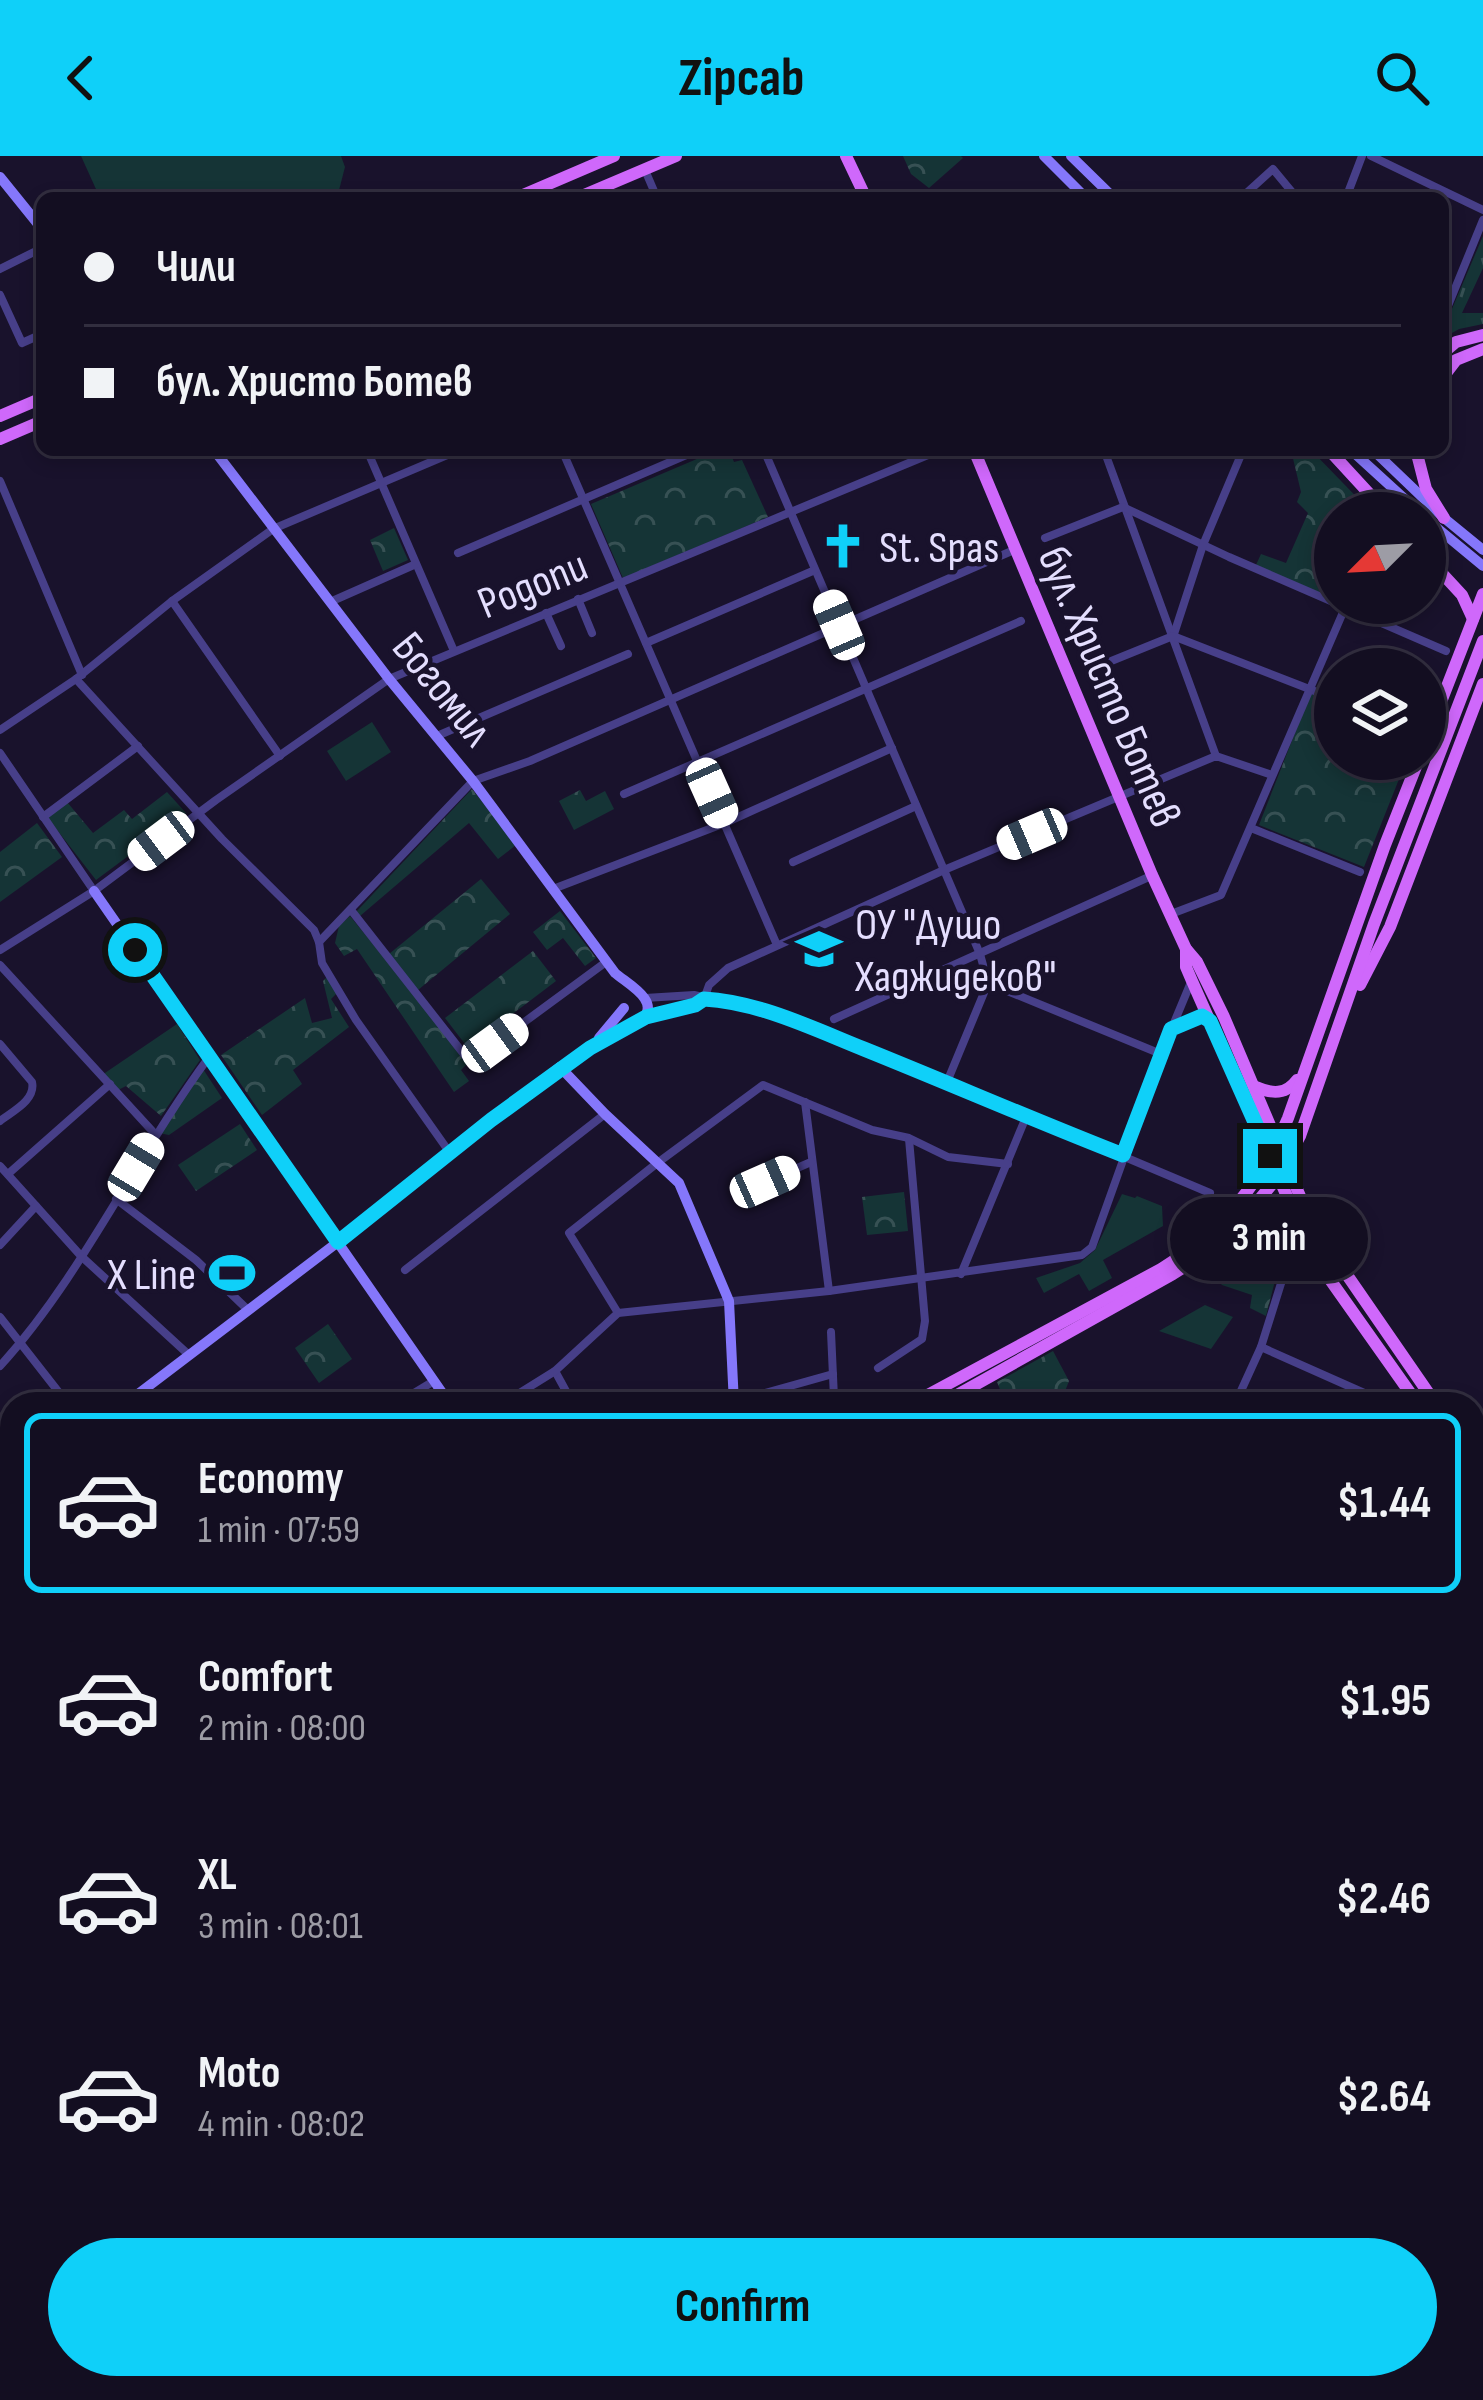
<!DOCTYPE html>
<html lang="en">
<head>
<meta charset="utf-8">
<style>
  body { margin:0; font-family:"Sofia Sans Condensed",sans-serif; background:#1c172a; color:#f1f3f6; height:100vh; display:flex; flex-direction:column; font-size:45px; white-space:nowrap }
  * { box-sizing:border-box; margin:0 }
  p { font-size:39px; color:#9d9ca5 }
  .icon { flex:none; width:66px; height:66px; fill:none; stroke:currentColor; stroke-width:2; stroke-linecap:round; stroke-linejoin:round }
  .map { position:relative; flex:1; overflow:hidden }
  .sheet { position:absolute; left:0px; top:1236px; width:1485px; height:1008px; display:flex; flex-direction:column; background:#130e21; border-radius:36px 36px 0 0; box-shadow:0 6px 18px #0003,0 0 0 3px #322e3f }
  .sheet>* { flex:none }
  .banner { position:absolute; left:36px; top:36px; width:1413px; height:264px; border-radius:18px; box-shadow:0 6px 18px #0003,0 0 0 3px #322e3f; display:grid; align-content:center; height:264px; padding:0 48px; background:#130e21 }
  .needle { width:78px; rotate:246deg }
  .fabs { position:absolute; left:1314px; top:336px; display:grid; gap:24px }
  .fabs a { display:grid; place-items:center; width:132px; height:132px; border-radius:50%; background:#130e21; box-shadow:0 6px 18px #0003,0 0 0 3px #322e3f; font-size:60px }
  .end { position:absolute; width:54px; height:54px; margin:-27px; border:15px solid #0fd0f9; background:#111; box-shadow:0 0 0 6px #111 }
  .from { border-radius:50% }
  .bubble { position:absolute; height:84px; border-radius:42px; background:#130e21; box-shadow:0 6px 18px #0003,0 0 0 3px #322e3f; font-size:39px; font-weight:700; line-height:84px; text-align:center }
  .car { position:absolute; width:36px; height:72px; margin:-36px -18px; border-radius:15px; box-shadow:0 0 9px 3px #0007; background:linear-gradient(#fff 24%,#345 0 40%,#fff 0 76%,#345 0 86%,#fff 0) }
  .banner b { display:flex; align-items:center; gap:42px; height:114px; font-size:45px }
  .banner b+b { border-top:3px solid #322e3f }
  .banner i { width:30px; height:30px; background:#f1f3f6 }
  ul { padding:21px 0 0; list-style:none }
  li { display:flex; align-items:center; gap:36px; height:180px; margin:0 24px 18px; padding:0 24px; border:6px solid transparent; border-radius:18px }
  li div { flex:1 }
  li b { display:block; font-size:45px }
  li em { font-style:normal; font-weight:700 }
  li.on { border-color:#0fd0f9 }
  li>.icon { width:108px; height:108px; stroke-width:1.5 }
  .action { display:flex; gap:24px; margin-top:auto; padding:24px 48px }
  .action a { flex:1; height:138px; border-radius:72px; background:#0fd0f9; color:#111; font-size:48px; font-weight:700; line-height:138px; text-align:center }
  header { display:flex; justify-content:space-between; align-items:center; height:156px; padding:0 48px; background:#0fd0f9; color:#111; font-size:54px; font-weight:700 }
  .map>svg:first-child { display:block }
  .grass { fill:url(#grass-tufts) }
  .forest { fill:url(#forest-crowns) }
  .garden { fill:#153436 }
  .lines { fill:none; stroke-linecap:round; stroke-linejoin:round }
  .street { stroke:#473f89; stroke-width:8 }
  .secondary { stroke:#8577fb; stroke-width:10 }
  .primary { stroke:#cf68fb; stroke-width:12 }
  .route { stroke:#0fd0f9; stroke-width:15 }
  .labels { text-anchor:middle; stroke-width:9; stroke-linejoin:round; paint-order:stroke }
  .poi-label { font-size:45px; fill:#e4defe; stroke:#19122c; text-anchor:start }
  .street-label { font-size:45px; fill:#e4defe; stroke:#19122c }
</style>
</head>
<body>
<header><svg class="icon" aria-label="back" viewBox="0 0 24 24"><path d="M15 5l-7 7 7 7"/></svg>Zipcab<svg class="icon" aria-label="search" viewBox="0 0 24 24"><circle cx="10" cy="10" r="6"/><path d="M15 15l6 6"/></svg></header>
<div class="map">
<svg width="1483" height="2244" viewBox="0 0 1483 2244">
  <defs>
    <pattern id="grass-tufts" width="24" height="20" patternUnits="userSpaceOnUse" patternTransform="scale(3)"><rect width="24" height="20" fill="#153436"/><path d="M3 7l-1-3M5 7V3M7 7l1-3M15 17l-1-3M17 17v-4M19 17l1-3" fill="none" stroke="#375154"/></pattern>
    <pattern id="forest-crowns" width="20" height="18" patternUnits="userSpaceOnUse" patternTransform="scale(3)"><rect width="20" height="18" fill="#153436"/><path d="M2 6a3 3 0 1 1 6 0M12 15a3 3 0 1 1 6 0" fill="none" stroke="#375154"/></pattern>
  </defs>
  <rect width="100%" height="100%" fill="#19122c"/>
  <!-- grass -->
  <g class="grass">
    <path d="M1483,80v32l-21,45h21v11l-24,5 -16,9v-8z"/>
    <path d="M0,1559l12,6v130l-12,9z"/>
  </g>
  <!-- forest -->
  <g class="forest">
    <path d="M903,0h58l2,2 -34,30 -18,-14z"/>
    <path d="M718,294h11l5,12 8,-2 26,57 -145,61 -32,-74z"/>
    <path d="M1291,294h20l61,63h-37v87l-79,-35 5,-11 25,9 22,-50 -11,-11 4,-10z"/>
    <path d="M394,372l14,32 -25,11 -13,-31z"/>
    <path d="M1311,536l24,9v58h72l-43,108 -105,-42z"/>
    <path d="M472,633l44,56 -18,14 -29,-36 -109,93 -4,-4z"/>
    <path d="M580,634l6,11 19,-10 9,18 -40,21 -15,-29z"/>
    <path d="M167,636l19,21 -90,67 -49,-63 20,-15 26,31 31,-23 8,9z"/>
    <path d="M37,667l25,34 -62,45v-50z"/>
    <path d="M481,723l29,35 -92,76 -29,-36z"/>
    <path d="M560,755l36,47 -11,8 -22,-28 -16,12 -14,-18z"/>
    <path d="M350,760l119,146 -8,8 8,11 -15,11 -97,-143 -13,7 -9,-13 4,-17z"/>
    <path d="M533,795l23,30 -88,67 -23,-30z"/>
    <path d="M327,821l10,16 -6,6 18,28 -56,43 9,14 -40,31 -41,-60 84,-57 7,25 20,-5 -9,-37z"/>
    <path d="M177,868l23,36 -39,56 -35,-30 -8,4 -16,-15z"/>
    <path d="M203,913l19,29 -53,37 -10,-2z"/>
    <path d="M240,968l17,26 -61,41 -18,-26z"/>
    <path d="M904,1036l4,39 -41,4 -5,-38z"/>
    <path d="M1259,1095h19l15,5 -16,17 -11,43 -16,-8 2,-13 -30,-10 -14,-16 21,-10z"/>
    <path d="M328,1168l24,35 -33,24 -24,-35z"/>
    <path d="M1053,1195l16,30 -9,23h-54l-9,-22z"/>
    <path d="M35,2232h383l-10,12h-367z"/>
  </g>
  <!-- garden -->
  <g class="garden">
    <path d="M81,0h260l4,11 -8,31h-237z"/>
    <path d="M372,566l19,30 -45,29 -19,-30z"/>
    <path d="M1122,1038l13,4 2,-2 25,10 1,20 -60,34 9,18 -23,13 -10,-17 -35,19 -8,-15 44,-15 15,-13z"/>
    <path d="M1205,1149l28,12 -22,32 -52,-18z"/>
  </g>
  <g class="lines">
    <!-- street -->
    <g class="street">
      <path d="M1371,0l112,54"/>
      <path d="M645,14l12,28"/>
      <path d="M1241,42l32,-29 24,29"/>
      <path d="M1346,42l16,-42"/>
      <path d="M0,113l42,-21"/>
      <path d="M0,139l22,48 20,-9"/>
      <path d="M1443,162l40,-98"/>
      <path d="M367,294l87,201"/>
      <path d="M562,294l215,495"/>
      <path d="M764,294l216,504 8,29"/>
      <path d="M1104,294l112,306"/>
      <path d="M0,325l82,194"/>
      <path d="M1045,382l78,-31 106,50 217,94"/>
      <path d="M458,397l240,-103"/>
      <path d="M578,443l14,34"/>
      <path d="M172,445l108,155"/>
      <path d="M330,446l86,-38"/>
      <path d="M546,457l15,33"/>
      <path d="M1174,478l29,-89 40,-95"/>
      <path d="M646,487l169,-73"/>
      <path d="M1094,512l79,-32 162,63"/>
      <path d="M76,523l146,160 92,91 5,12 3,21 34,57 94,133"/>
      <path d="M0,574l76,-51 96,-78 101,-72 186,-79"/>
      <path d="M437,580l191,-82"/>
      <path d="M0,597l94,138"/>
      <path d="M624,638l397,-173"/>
      <path d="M43,661l95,-71"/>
      <path d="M1251,672l109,44"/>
      <path d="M793,706l123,-56"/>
      <path d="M553,733l172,-66 167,-75"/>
      <path d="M351,754l119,152 136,-100"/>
      <path d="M1171,758l50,-19 126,-292"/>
      <path d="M319,786l154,-161 57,-20 484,-211"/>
      <path d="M0,794l94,-59 122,-91 173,-121 551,-229"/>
      <path d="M0,809l155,169"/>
      <path d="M988,827l173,71"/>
      <path d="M645,842l49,-3 74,17 179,70 263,111"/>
      <path d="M704,843l5,-14 19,-17 216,-98 272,-114 56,19"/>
      <path d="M646,861l49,-12 9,-6"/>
      <path d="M834,863l317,-143"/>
      <path d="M1172,872l30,-12 6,3"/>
      <path d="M0,888l32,38c4,18 -19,29 -32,39"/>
      <path d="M947,926l41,-99"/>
      <path d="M805,946l24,189"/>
      <path d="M0,1010l81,90 108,99"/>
      <path d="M8,1018l102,-90"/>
      <path d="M765,1026l46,-20"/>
      <path d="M116,1043l80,61 52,50"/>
      <path d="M0,1089l36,-39"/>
      <path d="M405,1114l200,-156"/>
      <path d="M961,1118l65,-157"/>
      <path d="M618,1157l-49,-80 87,-69 107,-79 109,45 37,8 39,19 60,7"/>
      <path d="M0,1161l68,87"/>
      <path d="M831,1176l3,66"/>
      <path d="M1261,1191l128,57"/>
      <path d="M0,1210c82,-90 136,-210 209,-309"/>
      <path d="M878,1212l44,-29 3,-18 -16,-182"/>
      <path d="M555,1215l18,33"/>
      <path d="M396,1248l38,-23"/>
      <path d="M502,1248l53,-33 63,-58 211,-22 253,-36 10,-8 69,-193 30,-72"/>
      <path d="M702,1248l31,-2 100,-28"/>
      <path d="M1044,1248l20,-8 26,8"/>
      <path d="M1235,1248l26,-57 22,-70"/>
      <path d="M0,1430l12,-10"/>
      <path d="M1473,1530l10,4"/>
      <path d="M1473,1658l10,5"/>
      <path d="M1473,1783l10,-23"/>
      <path d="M1473,1798l10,4"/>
      <path d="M0,1799l12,18"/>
      <path d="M0,2017l12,-14"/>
      <path d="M1473,2085l10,4"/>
      <path d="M0,2200l12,-5"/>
      <path d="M453,2232l1,12"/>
      <path d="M602,2232l17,12"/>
      <path d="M953,2232l27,12"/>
      <path d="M1240,2232l28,12"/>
      <path d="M1443,2232l7,12"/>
      <path d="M765,2242l12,-10"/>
      <path d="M408,2244l10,-12"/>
      <path d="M684,2244l6,-12"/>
      <path d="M945,2244l13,-10"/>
      <path d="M1207,2244l4,-12"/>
      <path d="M1286,2244l5,-12"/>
    </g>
    <!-- secondary -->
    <g class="secondary">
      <path d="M1044,0l42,42"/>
      <path d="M1071,0l43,42"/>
      <path d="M0,21l42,52"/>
      <path d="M1351,294l69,63"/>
      <path d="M1373,294l71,68 39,32"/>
      <path d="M1425,362l58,48"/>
      <path d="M94,735l356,513"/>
      <path d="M599,882l25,-30"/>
      <path d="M560,911l45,47 74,69 50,118 5,103"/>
      <path d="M125,1248l213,-162 222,-175 82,-47c19,-19 -13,-35 -27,-47l-142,-192 -84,-102 -175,-229"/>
      <path d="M0,1333l12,-8"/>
      <path d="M12,1338l-12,8 12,8"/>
      <path d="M0,1528l12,20"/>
      <path d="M1473,1943l10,5"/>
      <path d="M756,2232l10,12"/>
      <path d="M562,2244l8,-12"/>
      <path d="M1047,2244l5,-12"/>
      <path d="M1467,2244l16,-9"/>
    </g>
    <!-- primary -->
    <g class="primary">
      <path d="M846,0l20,42"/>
      <path d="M516,42l98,-42"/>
      <path d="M577,42l99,-42"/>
      <path d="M1443,197l13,-11 27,-7"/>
      <path d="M1443,221l13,-17 27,-11"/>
      <path d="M0,260l42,-18"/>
      <path d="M0,283l42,-18"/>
      <path d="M974,294l178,425 34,74 11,13 27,55 81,191 20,35 111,161"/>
      <path d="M1329,294l58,63"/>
      <path d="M1416,294l10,39 18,29"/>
      <path d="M1425,399l37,40 11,24"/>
      <path d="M1425,587l58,-149"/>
      <path d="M1186,793v18l6,14 78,176"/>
      <path d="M1360,829l30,-58 93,-243"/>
      <path d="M1256,931c16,7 30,8 41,-7"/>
      <path d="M1278,1020l36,81 104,147"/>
      <path d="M1221,1090c35,-11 56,-20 87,6"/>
      <path d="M911,1248l250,-135c61,-38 99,-84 127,-151l97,-273 34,-86"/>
      <path d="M941,1248l232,-130 41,-26 15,-12 49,-59 22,-41 74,-212 109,-283"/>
      <path d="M1473,1303l10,15"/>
      <path d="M1473,1328l10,15"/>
      <path d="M0,1720l12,-7"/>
      <path d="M0,1737l12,-7"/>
    </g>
  </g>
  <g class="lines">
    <!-- route -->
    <path class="route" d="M135,794l203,292 153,-122 99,-72 56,-31 49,-12 9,-6c55,3 110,30 160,50 87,35 172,72 259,106l48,-126 31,-13 8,5 60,135"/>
  </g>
  <!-- icons -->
  <defs>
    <g id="church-bare" transform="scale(3.6)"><path d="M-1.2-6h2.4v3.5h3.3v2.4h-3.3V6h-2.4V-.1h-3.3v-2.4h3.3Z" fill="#0fd0f9" stroke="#19122c" stroke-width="2.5" paint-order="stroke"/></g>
    <g id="school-bare" transform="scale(3.6)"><path d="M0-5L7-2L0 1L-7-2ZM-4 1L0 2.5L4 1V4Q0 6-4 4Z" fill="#0fd0f9" stroke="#19122c" stroke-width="2.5" paint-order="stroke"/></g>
    <g id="stadium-bare" transform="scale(3.6)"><path d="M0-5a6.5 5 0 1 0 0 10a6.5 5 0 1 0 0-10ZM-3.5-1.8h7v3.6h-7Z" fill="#0fd0f9" stroke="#19122c" stroke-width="2.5" paint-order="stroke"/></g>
  </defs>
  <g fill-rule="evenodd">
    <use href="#church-bare" x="843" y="390"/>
    <use href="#school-bare" x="819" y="793"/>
    <use href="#stadium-bare" x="232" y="1117"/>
  </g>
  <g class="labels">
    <!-- poi labels -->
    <g class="poi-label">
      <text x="879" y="406">St. Spas</text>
      <text x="855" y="783">ОУ "Душо<tspan x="855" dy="52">Хаджидеков"</tspan></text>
      <text x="196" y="1133" text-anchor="end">X Line</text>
    </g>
    <!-- street labels -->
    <g class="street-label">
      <text transform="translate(532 427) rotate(-22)" y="16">Родопи</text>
      <text transform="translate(1111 530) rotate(67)" y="16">бул. Христо Ботев</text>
      <text transform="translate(444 532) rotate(51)" y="16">Богомил</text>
    </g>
  </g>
</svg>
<div class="fabs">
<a><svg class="needle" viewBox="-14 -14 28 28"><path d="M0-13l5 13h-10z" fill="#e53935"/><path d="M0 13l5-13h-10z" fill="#9d9ca5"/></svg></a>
<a><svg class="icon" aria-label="layers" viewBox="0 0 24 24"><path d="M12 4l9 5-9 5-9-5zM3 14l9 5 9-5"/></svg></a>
</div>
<i class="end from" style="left:135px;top:794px"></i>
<i class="end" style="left:1270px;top:1000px"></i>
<div class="bubble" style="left:1170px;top:1041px;width:198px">3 min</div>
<i class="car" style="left:839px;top:469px;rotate:337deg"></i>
<i class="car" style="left:712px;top:637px;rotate:156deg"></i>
<i class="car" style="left:1032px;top:678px;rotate:247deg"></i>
<i class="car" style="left:161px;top:685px;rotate:233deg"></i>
<i class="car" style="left:495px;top:887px;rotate:54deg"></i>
<i class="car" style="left:136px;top:1011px;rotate:31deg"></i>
<i class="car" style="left:765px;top:1026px;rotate:66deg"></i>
<div class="banner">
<b><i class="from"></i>Чили</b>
<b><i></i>бул. Христо Ботев</b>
</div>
<section class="sheet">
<ul>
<li class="on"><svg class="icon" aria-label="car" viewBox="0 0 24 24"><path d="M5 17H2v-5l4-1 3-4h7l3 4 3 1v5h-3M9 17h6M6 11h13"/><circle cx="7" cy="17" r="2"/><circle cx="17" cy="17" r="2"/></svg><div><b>Economy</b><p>1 min · 07:59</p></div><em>$1.44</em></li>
<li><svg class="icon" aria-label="car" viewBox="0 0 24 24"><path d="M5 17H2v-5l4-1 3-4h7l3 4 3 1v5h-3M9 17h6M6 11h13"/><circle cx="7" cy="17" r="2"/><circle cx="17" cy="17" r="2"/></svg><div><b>Comfort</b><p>2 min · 08:00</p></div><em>$1.95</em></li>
<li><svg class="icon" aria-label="car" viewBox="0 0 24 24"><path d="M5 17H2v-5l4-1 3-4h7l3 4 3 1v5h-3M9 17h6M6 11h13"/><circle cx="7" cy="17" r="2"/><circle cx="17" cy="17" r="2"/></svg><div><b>XL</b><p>3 min · 08:01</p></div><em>$2.46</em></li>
<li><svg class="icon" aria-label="car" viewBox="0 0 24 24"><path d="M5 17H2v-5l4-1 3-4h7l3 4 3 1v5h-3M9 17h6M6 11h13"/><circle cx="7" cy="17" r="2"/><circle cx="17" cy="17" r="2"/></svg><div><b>Moto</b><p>4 min · 08:02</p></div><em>$2.64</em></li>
</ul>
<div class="action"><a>Confirm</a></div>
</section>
</div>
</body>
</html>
